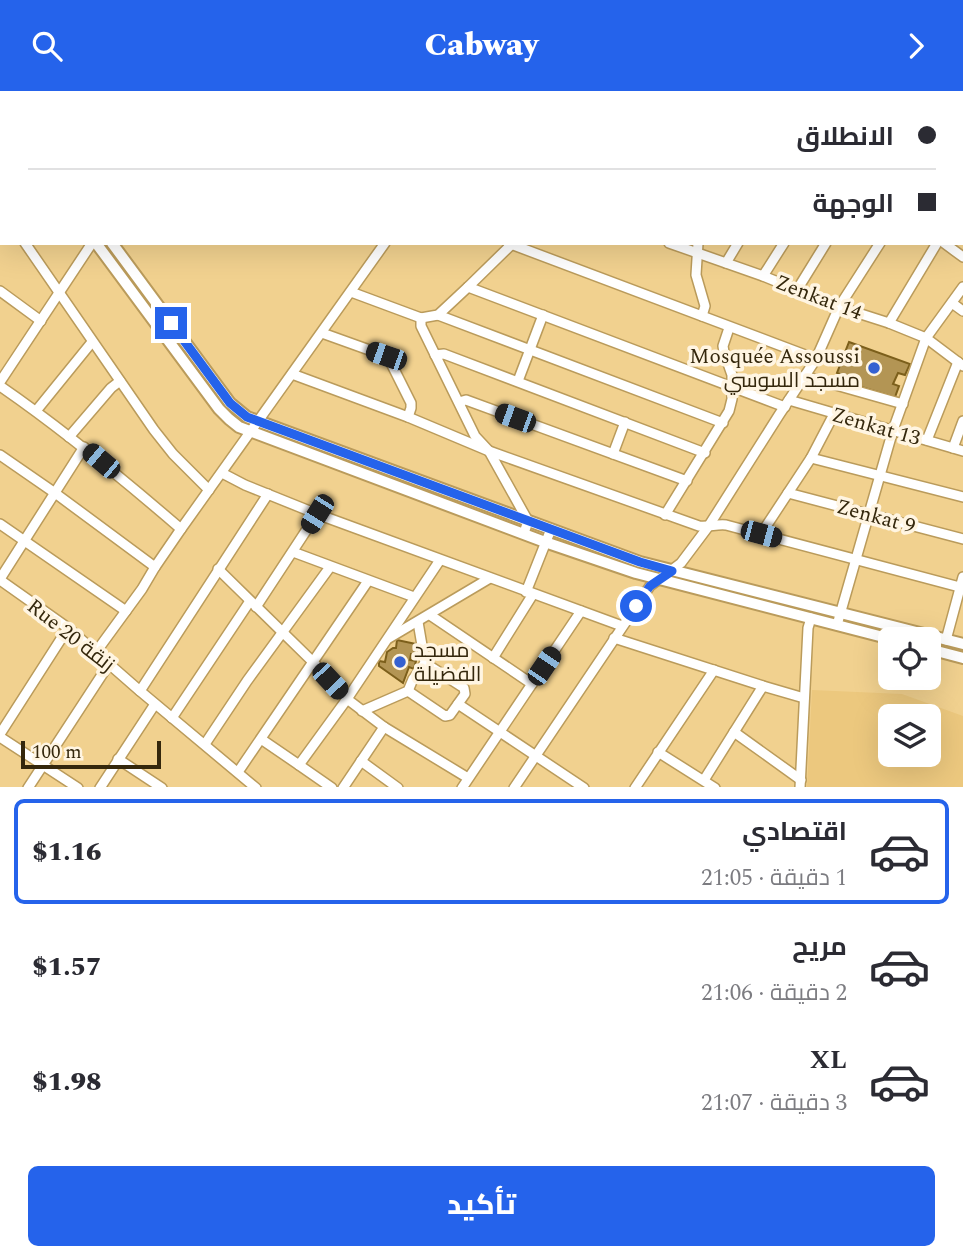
<!DOCTYPE html>
<html lang="ar">
<head>
<meta charset="utf-8">
<style>
  body { margin:0; font-family:Spectral,Cairo,serif; background:#f2f2f3; color:#2b2b33; direction:rtl; height:100vh; display:flex; flex-direction:column; font-size:26px; white-space:nowrap }
  * { box-sizing:border-box; margin:0 }
  p { font-size:23px; color:#7c7c81 }
  .icon { flex:none; width:38px; height:38px; fill:none; stroke:currentColor; stroke-width:2; stroke-linecap:round; stroke-linejoin:round }
  .map { position:relative; height:696px; overflow:hidden; direction:ltr }
  .sheet { display:flex; flex-direction:column; background:#fff; flex:1 }
  .sheet>* { flex:none }
  .hud { position:absolute; left:0px; top:0px; width:964px; height:154px; box-shadow:0 7px 28px #0002; direction:rtl; display:grid; align-content:center; height:154px; padding:0 28px; background:#fff }
  .controls { position:absolute; left:878px; top:536px; display:grid; gap:14px }
  .controls a { display:grid; place-items:center; width:63px; height:63px; border-radius:10px; background:#fff; box-shadow:0 7px 28px #0002; font-size:35px }
  .scale { position:absolute; left:21px; bottom:18px; width:140px; box-sizing:border-box; padding-left:7px; border:4px solid #34270c; border-top:0; font-size:19px; line-height:24px; white-space:nowrap; color:#34270c; -webkit-text-stroke:5px #fff5e2; paint-order:stroke }
  .end { position:absolute; width:32px; height:32px; margin:-16px; border:9px solid #2563eb; background:#fff; box-shadow:0 0 0 4px #fff }
  .from { border-radius:50% }
  .car { position:absolute; width:21px; height:42px; margin:-21px -10px; border-radius:9px; box-shadow:0 0 5px 2px #0007; background:linear-gradient(#222 24%,#8ab4d8 0 40%,#222 0 76%,#8ab4d8 0 86%,#222 0) }
  .hud b { display:flex; align-items:center; gap:24px; height:66px; font-size:26px }
  .hud b+b { border-top:2px solid #e1e1e2 }
  .hud i { width:18px; height:18px; background:#2b2b33 }
  ul { padding:12px 0 0; list-style:none }
  li { display:flex; align-items:center; gap:21px; height:105px; margin:0 14px 10px; padding:0 14px; border:4px solid transparent; border-radius:10px }
  li div { flex:1 }
  li b { display:block; font-size:26px }
  li em { font-style:normal; font-weight:800 }
  li.active { border-color:#2563eb }
  li>.icon { width:63px; height:63px; stroke-width:1.5 }
  .action { display:flex; gap:14px; margin-top:auto; padding:14px 28px }
  .action a { flex:1; height:80px; border-radius:10px; background:#2563eb; color:#fff; font-size:28px; font-weight:800; line-height:80px; text-align:center }
  header { display:flex; justify-content:space-between; align-items:center; height:91px; padding:0 28px; background:#2563eb; color:#fff; font-size:32px; font-weight:800 }
  .map>svg:first-child { display:block }
  .built { fill:#ecc87e; fill-rule:evenodd }
  .building { fill:#b39554; stroke:#7c5f1b; stroke-width:2 }
  .lines { fill:none; stroke-linecap:round; stroke-linejoin:round }
  .minor-casing { stroke:#ba9b5b; stroke-width:12 }
  .tertiary-casing { stroke:#ba9b5b; stroke-width:14 }
  .minor { stroke:#fff; stroke-width:9 }
  .tertiary { stroke:#fff; stroke-width:10 }
  .route { stroke:#2563eb; stroke-width:9 }
  .poi-dot { fill:#3561d1; stroke:#fff5e2; stroke-width:2.5 }
  .labels { text-anchor:middle; stroke-width:7; stroke-linejoin:round; paint-order:stroke }
  .street-label { font-size:21px; fill:#34270c; stroke:#fff5e2 }
  .poi-label { font-size:21px; fill:#34270c; stroke:#fff5e2; text-anchor:end }
</style>
</head>
<body>
<header><svg class="icon" aria-label="forward" viewBox="0 0 24 24"><path d="M9 5l7 7-7 7"/></svg>Cabway<svg class="icon" aria-label="search" viewBox="0 0 24 24"><circle cx="10" cy="10" r="6"/><path d="M15 15l6 6"/></svg></header>
<div class="map">
<svg width="963" height="697" viewBox="0 0 963 697">
  <rect width="100%" height="100%" fill="#f1d18f"/>
  <!-- built -->
  <path class="built" d="M812,599l90,4 61,22v71h-156zM891,625h38v38h-38z"/>
  <!-- building -->
  <g class="building">
    <path d="M849,251l61,22 -5,11 -7,-2 -5,11 6,2 -4,11 -54,-16 2,-6 -6,-2z"/>
    <path d="M397,549l19,4 -2,10h-3l-1,6 6,1 -2,8 -5,-2 -6,16 -24,-17v-5l6,1 2,-10 6,-4h3z"/>
  </g>
  <g class="lines">
    <!-- minor casing -->
    <g class="minor-casing">
      <g id="minor">
        <path d="M98,0l1,2"/>
        <path d="M520,0l2,2"/>
        <path d="M588,0l1,2"/>
        <path d="M669,0l5,2"/>
        <path d="M815,0l2,2"/>
        <path d="M938,0l2,2"/>
        <path d="M197,1l2,1"/>
        <path d="M296,2l1,-2"/>
        <path d="M390,2l1,-2"/>
        <path d="M494,2l1,-2"/>
        <path d="M790,2l1,-2"/>
        <path d="M851,2l1,-2"/>
        <path d="M891,2l1,-2"/>
        <path d="M962,21l1,-1"/>
        <path d="M962,60l1,-1"/>
        <path d="M962,101h1"/>
        <path d="M0,116l2,2"/>
        <path d="M25,152l129,187 19,24 36,36"/>
        <path d="M508,152l308,116"/>
        <path d="M669,152l94,33 76,31 50,16 37,15 37,28"/>
        <path d="M698,152l-2,32 9,31 -3,10"/>
        <path d="M944,152l19,14"/>
        <path d="M726,172l12,-20"/>
        <path d="M763,185l21,-33"/>
        <path d="M468,196l317,120"/>
        <path d="M797,199l29,-47"/>
        <path d="M0,200l41,30"/>
        <path d="M351,201l70,26 17,-3 30,-28 45,-44"/>
        <path d="M952,212l11,8"/>
        <path d="M438,224l285,108"/>
        <path d="M421,227v8l54,110 14,15 39,70 -4,12"/>
        <path d="M889,232l48,-80"/>
        <path d="M322,242l64,23 3,3 22,44v5l-3,9"/>
        <path d="M435,264l9,-1 261,99"/>
        <path d="M292,283l116,43 81,34 210,75c10,1 18,-2 27,-1l237,63"/>
        <path d="M804,285l99,28"/>
        <path d="M518,290l25,-66"/>
        <path d="M0,291l92,-139"/>
        <path d="M0,295c64,44 123,93 181,143"/>
        <path d="M789,309l174,51"/>
        <path d="M459,311l7,-2 221,81"/>
        <path d="M36,320l56,-69"/>
        <path d="M69,346l42,-49 9,-7"/>
        <path d="M927,349l31,-78"/>
        <path d="M953,357l10,-27"/>
        <path d="M613,363l12,-32"/>
        <path d="M0,364l55,38 100,74"/>
        <path d="M811,367l152,39"/>
        <path d="M222,382l23,12 72,29 305,112"/>
        <path d="M788,402l175,46"/>
        <path d="M665,424l64,-104 3,-12v-24l-8,-23 -1,-6 6,-18"/>
        <path d="M0,433l126,87"/>
        <path d="M761,443l50,-76 23,-44"/>
        <path d="M293,461l121,45"/>
        <path d="M218,478l95,93 34,37 37,28 84,51"/>
        <path d="M0,488l84,-132"/>
        <path d="M0,489l68,48 72,63 116,97"/>
        <path d="M526,501l25,-63"/>
        <path d="M256,516l61,-93"/>
        <path d="M430,524l102,69"/>
        <path d="M837,534l56,-195 33,-92 37,-51"/>
        <path d="M389,547l101,-60"/>
        <path d="M614,547l149,48 41,12"/>
        <path d="M946,549l17,-63"/>
        <path d="M96,561l46,-63 13,-22 26,-38 204,-286"/>
        <path d="M493,567l40,-64"/>
        <path d="M140,600l128,-197"/>
        <path d="M408,600l37,25 5,-1 15,-21 -1,-6 -39,-25"/>
        <path d="M458,613l126,84"/>
        <path d="M362,620l46,-20 5,-12 12,-16 -7,-41"/>
        <path d="M172,627l78,-117"/>
        <path d="M734,641l67,48"/>
        <path d="M0,643l68,-106"/>
        <path d="M0,646l78,51"/>
        <path d="M261,648l38,26"/>
        <path d="M205,653l42,-63 83,-114"/>
        <path d="M658,661l57,36"/>
        <path d="M118,668l44,29"/>
        <path d="M361,670l37,27"/>
        <path d="M238,681l130,-191"/>
        <path d="M704,689l59,-94"/>
        <path d="M28,697l81,-124"/>
        <path d="M100,697l55,-84"/>
        <path d="M332,697l-33,-23 48,-66 93,-139"/>
        <path d="M343,697l41,-61"/>
        <path d="M462,697l119,-177"/>
        <path d="M514,697l136,-202 31,-23 27,-36 71,-112 37,-56 23,-52 41,-64"/>
        <path d="M635,697l79,-118"/>
        <path d="M800,697l8,-160 3,-10"/>
      </g>
    </g>
    <!-- tertiary casing -->
    <g class="tertiary-casing">
      <g id="tertiary">
        <path d="M0,2l2,3"/>
        <path d="M0,24l2,2"/>
        <path d="M96,152l123,166 10,10 10,8 306,115 91,31 255,66"/>
        <path d="M112,152l118,160 17,14 393,145 323,82"/>
        <path d="M929,558l34,9"/>
      </g>
    </g>
    <!-- minor -->
    <use href="#minor" class="minor"/>
    <!-- tertiary -->
    <use href="#tertiary" class="tertiary"/>
  </g>
  <g class="lines">
    <!-- route -->
    <path class="route" d="M171,232l59,80 17,14 393,145 32,9 -22,15 -14,20"/>
  </g>
  <!-- markers -->
  <g class="poi-dot">
    <circle cx="874" cy="277" r="7"/>
    <circle cx="400" cy="571" r="7"/>
  </g>
  <g class="labels">
    <!-- street labels -->
    <g class="street-label">
      <text transform="translate(819 206) rotate(21)" y="7">Zenkat 14</text>
      <text transform="translate(876 335) rotate(16)" y="7">Zenkat 13</text>
      <text transform="translate(876 425) rotate(15)" y="7">Zenkat 9</text>
      <text transform="translate(71 544) rotate(38)" y="7">Rue 20 زنقة</text>
    </g>
    <!-- poi labels -->
    <g class="poi-label">
      <text x="860" y="272">Mosquée Assoussi<tspan x="860" dy="24">مسجد السوسي</tspan></text>
      <text x="414" y="566" text-anchor="start">مسجد<tspan x="414" dy="24">الفضيلة</tspan></text>
    </g>
  </g>
</svg>
<div class="controls">
<a><svg class="icon" aria-label="locate" viewBox="0 0 24 24"><circle cx="12" cy="12" r="6"/><path d="M12 2v4M12 18v4M2 12h4M18 12h4"/></svg></a>
<a><svg class="icon" aria-label="layers" viewBox="0 0 24 24"><path d="M12 4l9 5-9 5-9-5zM3 14l9 5 9-5"/></svg></a>
</div>
<div class="scale">100 m</div>
<i class="end from" style="left:636px;top:515px"></i>
<i class="end" style="left:171px;top:232px"></i>
<i class="car" style="left:386px;top:265px;rotate:289deg"></i>
<i class="car" style="left:515px;top:327px;rotate:290deg"></i>
<i class="car" style="left:101px;top:370px;rotate:310deg"></i>
<i class="car" style="left:317px;top:423px;rotate:212deg"></i>
<i class="car" style="left:761px;top:443px;rotate:105deg"></i>
<i class="car" style="left:544px;top:575px;rotate:34deg"></i>
<i class="car" style="left:330px;top:590px;rotate:137deg"></i>
<div class="hud">
<b><i class="from"></i>الانطلاق</b>
<b><i></i>الوجهة</b>
</div>
</div>
<section class="sheet">
<ul>
<li class="active"><svg class="icon" aria-label="car" viewBox="0 0 24 24"><path d="M5 17H2v-5l4-1 3-4h7l3 4 3 1v5h-3M9 17h6M6 11h13"/><circle cx="7" cy="17" r="2"/><circle cx="17" cy="17" r="2"/></svg><div><b>اقتصادي</b><p>1 دقيقة · 21:05</p></div><em>$1.16</em></li>
<li><svg class="icon" aria-label="car" viewBox="0 0 24 24"><path d="M5 17H2v-5l4-1 3-4h7l3 4 3 1v5h-3M9 17h6M6 11h13"/><circle cx="7" cy="17" r="2"/><circle cx="17" cy="17" r="2"/></svg><div><b>مريح</b><p>2 دقيقة · 21:06</p></div><em>$1.57</em></li>
<li><svg class="icon" aria-label="car" viewBox="0 0 24 24"><path d="M5 17H2v-5l4-1 3-4h7l3 4 3 1v5h-3M9 17h6M6 11h13"/><circle cx="7" cy="17" r="2"/><circle cx="17" cy="17" r="2"/></svg><div><b>XL</b><p>3 دقيقة · 21:07</p></div><em>$1.98</em></li>
</ul>
<div class="action"><a>تأكيد</a></div>
</section>
</body>
</html>
